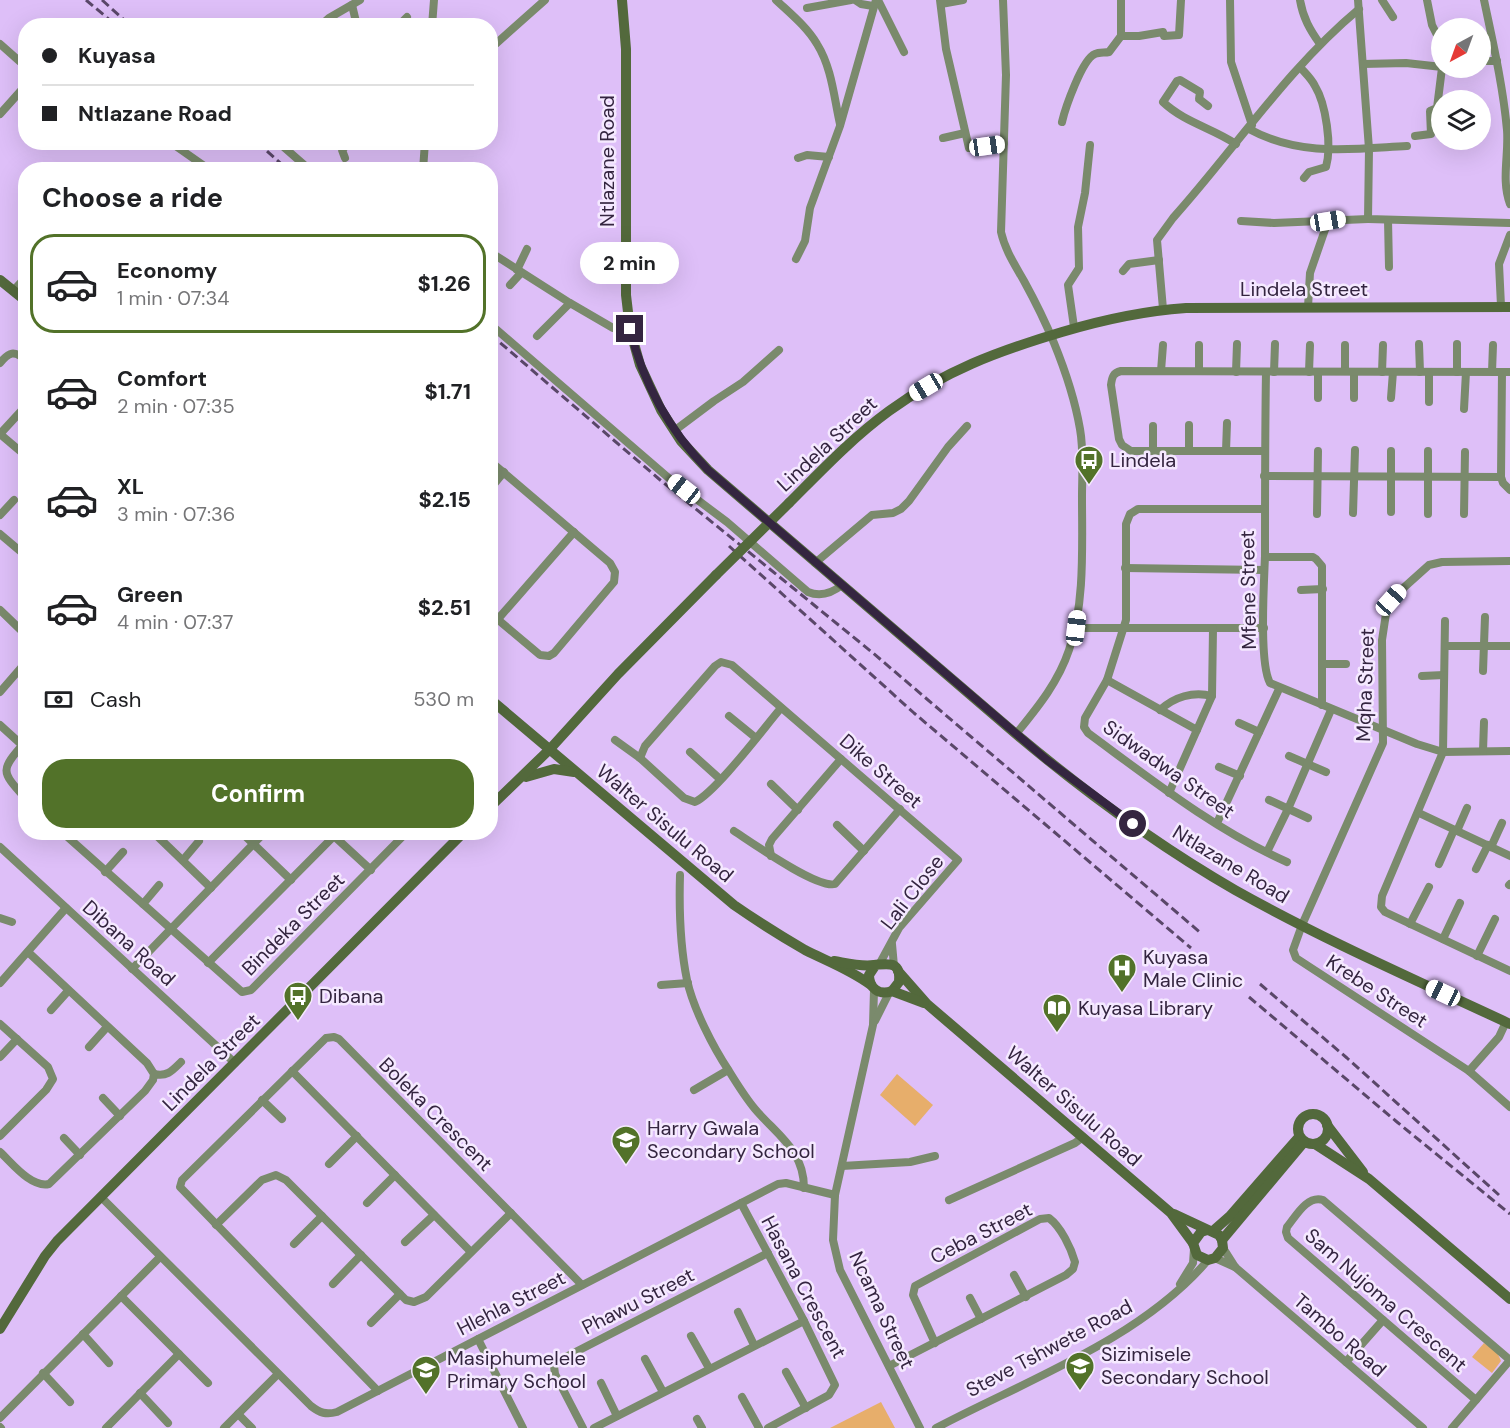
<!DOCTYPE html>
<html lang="en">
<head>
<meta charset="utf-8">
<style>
  body { margin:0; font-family:"DM Sans",sans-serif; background:#f2f2f2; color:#202124; height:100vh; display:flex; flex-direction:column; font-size:22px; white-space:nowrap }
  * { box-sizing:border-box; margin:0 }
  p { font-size:20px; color:#757577 }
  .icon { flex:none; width:33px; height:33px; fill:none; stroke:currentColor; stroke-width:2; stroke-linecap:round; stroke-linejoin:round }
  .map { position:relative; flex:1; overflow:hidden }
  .sheet { position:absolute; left:18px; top:162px; width:480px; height:678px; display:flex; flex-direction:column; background:#fff; border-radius:24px; box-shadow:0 6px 24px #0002 }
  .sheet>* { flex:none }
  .top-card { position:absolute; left:18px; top:18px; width:480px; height:132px; border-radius:24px; box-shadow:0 6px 24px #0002; display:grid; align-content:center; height:132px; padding:0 24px; background:#fff }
  .needle { width:39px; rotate:221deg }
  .controls { position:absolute; left:1431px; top:18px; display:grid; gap:12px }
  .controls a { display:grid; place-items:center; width:60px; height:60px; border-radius:50%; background:#fff; box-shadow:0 6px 24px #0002; font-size:30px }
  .end { position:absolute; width:27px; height:27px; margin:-14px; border:8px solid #342540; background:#fff; box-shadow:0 0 0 3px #fff }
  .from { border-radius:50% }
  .bubble { position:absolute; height:42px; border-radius:21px; background:#fff; box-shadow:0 6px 24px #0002; font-size:20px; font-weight:700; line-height:42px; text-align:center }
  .car { position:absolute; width:18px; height:36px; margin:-18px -9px; border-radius:8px; box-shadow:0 0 4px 2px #0007; background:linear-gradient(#fff 24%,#345 0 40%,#fff 0 76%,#345 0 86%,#fff 0) }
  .top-card b { display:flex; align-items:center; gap:21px; height:57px; font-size:22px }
  .top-card b+b { border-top:2px solid #e0e0e0 }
  .top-card i { width:15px; height:15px; background:#202124 }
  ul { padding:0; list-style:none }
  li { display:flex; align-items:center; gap:18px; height:99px; margin:0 12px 9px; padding:0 12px; border:3px solid transparent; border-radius:24px }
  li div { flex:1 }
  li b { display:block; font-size:22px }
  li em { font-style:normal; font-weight:700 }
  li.current { border-color:#527229 }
  li>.icon { width:54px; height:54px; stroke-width:1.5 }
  h2 { padding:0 24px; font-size:27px; line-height:72px }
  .pay { display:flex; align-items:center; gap:15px; height:66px; padding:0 24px; font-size:22px }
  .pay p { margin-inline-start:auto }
  .button { display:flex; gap:12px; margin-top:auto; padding:12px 24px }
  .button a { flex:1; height:69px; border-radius:24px; background:#527229; color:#fff; font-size:24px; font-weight:700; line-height:69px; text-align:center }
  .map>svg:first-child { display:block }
  .green { fill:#e7ae6b }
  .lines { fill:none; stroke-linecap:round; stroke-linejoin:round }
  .street { stroke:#7a8a6c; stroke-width:8 }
  .secondary { stroke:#53693c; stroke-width:10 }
  .rail { stroke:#5a4769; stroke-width:3; stroke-dasharray:9 4.5; stroke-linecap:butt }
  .secondary-bridge { stroke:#53693c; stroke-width:10 }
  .route { stroke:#342540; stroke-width:8 }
  .labels { text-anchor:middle; stroke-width:5; stroke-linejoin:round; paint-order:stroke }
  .street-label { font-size:20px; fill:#342540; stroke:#f5e9ff }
  .poi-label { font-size:20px; fill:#342540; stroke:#f5e9ff; text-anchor:start }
</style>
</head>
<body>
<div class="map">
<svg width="1510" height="1428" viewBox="0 0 1510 1428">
  <rect width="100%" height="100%" fill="#debff8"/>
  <!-- green -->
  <g class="green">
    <path d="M897,1074l36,31 -18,21 -35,-31z"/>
    <path d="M1484,1343l13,9 4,9 -9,12 -20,-16z"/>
    <path d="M881,1402l14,26h-65z"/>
  </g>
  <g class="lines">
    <!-- street -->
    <g class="street">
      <path d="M776,0c15,14 31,27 41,44 15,24 17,54 23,80"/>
      <path d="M855,0l6,4 12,2"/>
      <path d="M878,0l26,52"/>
      <path d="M940,0l6,49 23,99 35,-5"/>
      <path d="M1003,0l3,75 -5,157c4,18 14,33 23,49 11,20 21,40 30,62 11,27 21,57 26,86 4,22 2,46 2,68 0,49 3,107 -13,153 -11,33 -32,58 -53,84"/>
      <path d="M1230,0l1,62 21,63"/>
      <path d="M1300,0c3,18 10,30 20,44"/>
      <path d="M1358,0l11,149 -1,70 142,4"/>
      <path d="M1382,0l11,17"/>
      <path d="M1427,0l5,25 8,16 2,13"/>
      <path d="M1484,0c9,43 19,86 23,130 2,25 -6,50 3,74"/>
      <path d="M941,4l22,-4"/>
      <path d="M352,5l5,21"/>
      <path d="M807,8l44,-8"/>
      <path d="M320,26l9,-8 31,-18"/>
      <path d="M398,26l9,-9"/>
      <path d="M432,26l2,-26"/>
      <path d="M1121,36h18l24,-4 1,4 15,-1 2,-35"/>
      <path d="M0,44l26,23"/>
      <path d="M490,49l55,-49"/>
      <path d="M1480,61h17"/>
      <path d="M1363,64l43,-1 36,4"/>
      <path d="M1300,67c5,6 11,11 15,19 11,18 17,60 11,81l-17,5 -5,6"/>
      <path d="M1208,106l-9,-7 1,-7 -20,-12 -3,1 -14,21c21,20 49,26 73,42"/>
      <path d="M0,114l26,-29"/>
      <path d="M1062,122c3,-13 20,-63 33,-68 4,-2 10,-1 14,-2l12,-16v-36"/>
      <path d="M1249,129c51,28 103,20 158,17"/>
      <path d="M1415,136l16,-2 -1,-23 7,-3 5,-40"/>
      <path d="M943,138l22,-5"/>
      <path d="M170,142l40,28"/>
      <path d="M278,142l32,28"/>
      <path d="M345,158l-3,-8 8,-8"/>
      <path d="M798,158l9,-3 22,2"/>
      <path d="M423,170l2,-28"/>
      <path d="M1388,220l1,47"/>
      <path d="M1241,221l33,2 94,-4"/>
      <path d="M490,252l80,51"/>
      <path d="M796,259l9,-18 5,-33 30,-82 36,-126"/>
      <path d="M625,269l34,-2 15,-3"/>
      <path d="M517,270l10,-21"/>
      <path d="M1123,271l6,-7 30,-4"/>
      <path d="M510,285l11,-12"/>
      <path d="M13,291l13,-14"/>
      <path d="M1501,306l-2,-42 11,-29"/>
      <path d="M1308,307l2,-34 18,-52"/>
      <path d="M1163,309l-6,-69 16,-22c62,-69 114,-149 186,-209"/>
      <path d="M490,324l181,156 56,42 81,70c12,5 24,1 34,-7"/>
      <path d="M1074,327l-6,-42 11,-17 -1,-41 7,-34 5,-48"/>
      <path d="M537,336l33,-33 43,25 10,1"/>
      <path d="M1419,344l1,28"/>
      <path d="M1457,344v28"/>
      <path d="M1345,345v26"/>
      <path d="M0,363c9,-11 14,-13 26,-3"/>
      <path d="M1161,371l2,-26"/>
      <path d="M1199,371v-26"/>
      <path d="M1236,372l1,-28"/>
      <path d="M1266,372c-1,61 -1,122 -1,184 -1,27 -6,107 5,127l147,61 26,8 67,-1"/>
      <path d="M1274,372l1,-28"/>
      <path d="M1309,372l1,-27"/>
      <path d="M1354,372v26"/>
      <path d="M1382,372l1,-27"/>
      <path d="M1492,372l1,-27"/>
      <path d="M1502,372l-1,105 2,6 7,7"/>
      <path d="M1318,398v-26"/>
      <path d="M1391,398l2,-26"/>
      <path d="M1429,402v-30"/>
      <path d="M1464,409l2,-37"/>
      <path d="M1189,425v25"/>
      <path d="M674,431l40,-30 29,-19 36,-32"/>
      <path d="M0,434l23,-25"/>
      <path d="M0,434l26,22"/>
      <path d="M1153,450v-24"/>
      <path d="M1226,451l1,-28"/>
      <path d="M1264,451h-133l-9,-6 -3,-6 -8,-54c1,-8 2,-12 10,-14l389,1"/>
      <path d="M490,461l120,102 5,9 -1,10 -60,71 -5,3 -9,-1 -50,-42"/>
      <path d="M1264,476l237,1"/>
      <path d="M490,489l14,-17"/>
      <path d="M1263,509h-125l-8,5 -4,10v96l-19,60 -22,38 -1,9 4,6c64,47 127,97 199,129"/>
      <path d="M1391,512v-61"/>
      <path d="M1353,513l2,-63"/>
      <path d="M1317,514l1,-63"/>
      <path d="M1428,514v-63"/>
      <path d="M1464,514l1,-62"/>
      <path d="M0,515l14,-15"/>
      <path d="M0,534l26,22"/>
      <path d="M1265,557h48l3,2 6,7v139"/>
      <path d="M1510,561l-68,1 -13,3 -29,26 -13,16 -5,33 1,103 -81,182 -9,25 3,8 173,113 41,36"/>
      <path d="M815,563l57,-48 21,-2 8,-4 8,-8 39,-54 19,-21"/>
      <path d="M1125,568l139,2"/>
      <path d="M1301,590l22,-1"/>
      <path d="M0,610l26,25"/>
      <path d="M498,619l76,-87"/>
      <path d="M1445,621l-2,131 -61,144 -1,11 4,5 125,59"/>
      <path d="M1076,628h188"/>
      <path d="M1445,646h65"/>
      <path d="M1322,664h24"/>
      <path d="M1483,671l2,-54"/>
      <path d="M1422,676l22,-1"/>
      <path d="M1107,680l90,50"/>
      <path d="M0,692l26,-30"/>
      <path d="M1160,710c14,-13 33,-19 52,-14"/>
      <path d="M729,716l27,22"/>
      <path d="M1239,723l20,9"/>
      <path d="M0,725l22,20"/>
      <path d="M615,740l25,18 44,40 11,4c21,-10 68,-73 86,-94"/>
      <path d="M26,741c-26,30 -26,29 0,58"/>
      <path d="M1483,751l1,-29"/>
      <path d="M690,752l30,27"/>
      <path d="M1289,756l37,16"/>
      <path d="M640,758l5,-12 70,-80 6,-4 11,3 226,195 -59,68 -19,35"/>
      <path d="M1219,767l21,9"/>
      <path d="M771,784l27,26"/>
      <path d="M1169,793l43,-97 1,-67"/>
      <path d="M1269,800l39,18"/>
      <path d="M1419,813l91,43"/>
      <path d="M1217,823l62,-134"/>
      <path d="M837,825l27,26"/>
      <path d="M734,831c17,11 83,58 101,53l65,-75"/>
      <path d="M1457,831l10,-23"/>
      <path d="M62,832l180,160 9,-2 156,-158"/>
      <path d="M153,832l58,56"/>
      <path d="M241,832l50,48"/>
      <path d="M334,836l37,34"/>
      <path d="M0,847l235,216"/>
      <path d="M1491,847l11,-24"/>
      <path d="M1267,852l21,-43 43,-99"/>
      <path d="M771,856l-2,-11 3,-6 69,-80"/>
      <path d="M183,860l16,-19"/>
      <path d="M1439,864l15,-34"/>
      <path d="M1476,869l12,-24"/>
      <path d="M105,872l18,-20"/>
      <path d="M680,875c-1,34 0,71 7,105 6,28 26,67 42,91 8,13 16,26 26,38 22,26 49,41 49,79"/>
      <path d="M1509,885l1,-1"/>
      <path d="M143,904l16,-19"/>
      <path d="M0,918l12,4"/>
      <path d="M1410,924l19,-37"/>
      <path d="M1443,939l17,-36"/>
      <path d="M892,944l2,22"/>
      <path d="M1477,956l18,-37"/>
      <path d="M208,963l130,-131"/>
      <path d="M132,969l133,-137"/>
      <path d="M0,983l66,-75"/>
      <path d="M661,985l27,-2"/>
      <path d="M874,990l-1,35 -38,170 -2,45 7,30 80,158"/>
      <path d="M51,1010l17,-19"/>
      <path d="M875,1021l14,-28"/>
      <path d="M0,1024l48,43 5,12 -7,11 -46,46"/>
      <path d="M89,1047l18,-20"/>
      <path d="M0,1057l17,-18"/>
      <path d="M292,1071l179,181"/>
      <path d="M1469,1071l30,-34 7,-15"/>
      <path d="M154,1074c13,3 18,-3 27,-12"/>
      <path d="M694,1090l34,-20"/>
      <path d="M103,1098l17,18"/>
      <path d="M262,1100l20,19"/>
      <path d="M64,1138l16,17"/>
      <path d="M0,1152c12,11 31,36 49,32l96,-93 8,-11 1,-6 -7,-11 -119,-111"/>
      <path d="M329,1164l28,-28"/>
      <path d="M842,1166l68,-4 25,-6"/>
      <path d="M101,1197l210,209c9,7 15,9 26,6l441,-228 8,-1 49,12"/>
      <path d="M949,1200l126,-57 8,-6"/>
      <path d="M367,1203l28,-28"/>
      <path d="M741,1203l63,118 31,64 -6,10 -61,33"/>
      <path d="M216,1225l46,-45 14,-5 10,5 120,120 8,2 12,-5 85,-84"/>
      <path d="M405,1242l29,-27"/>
      <path d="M294,1244l28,-28"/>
      <path d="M1223,1248l12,19 188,161"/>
      <path d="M1215,1258l20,9"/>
      <path d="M1014,1275l12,22"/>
      <path d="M333,1284l28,-29"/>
      <path d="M1180,1284l13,-21 1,-14"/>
      <path d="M121,1296l87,87"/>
      <path d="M970,1298l11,21"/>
      <path d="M738,1312l16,33"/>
      <path d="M371,1323l29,-29"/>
      <path d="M83,1334l26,29"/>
      <path d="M691,1336l18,32"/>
      <path d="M478,1339l45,89"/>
      <path d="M645,1359l18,33"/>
      <path d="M1346,1362l37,-42"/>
      <path d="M889,1366l177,-91 7,-6 2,-7c-4,-14 -14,-35 -26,-44l-9,1 -125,67 -2,9 22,48"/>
      <path d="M786,1372l20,36"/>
      <path d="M43,1373l27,29"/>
      <path d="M601,1383l16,33"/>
      <path d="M378,1391l-198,-204 2,-7 144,-142 8,-1 5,2 243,246"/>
      <path d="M140,1393l28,30"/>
      <path d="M742,1397l17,31"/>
      <path d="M1476,1400l-188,-162 -2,-6 1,-5c9,-11 20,-32 36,-27l187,160"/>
      <path d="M238,1414l14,14"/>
      <path d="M0,1418l160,-161"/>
      <path d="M697,1419l5,9"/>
      <path d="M0,1427l1,1"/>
      <path d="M106,1428l73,-74"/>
      <path d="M224,1428l54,-54"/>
      <path d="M583,1428l-28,-54 -1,-8 4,-5 210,-108"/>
      <path d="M594,1428l210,-107"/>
      <path d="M936,1428c91,-48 205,-89 272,-168"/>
      <path d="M1452,1428l58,-68"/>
    </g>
    <!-- secondary -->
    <g class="secondary">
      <path d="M622,0l4,49v246l4,34 10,36 21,45 20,31 27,29 308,264c69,58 141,111 219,156 89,50 183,91 275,134"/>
      <path d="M0,280l26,21"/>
      <path d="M789,503c32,-32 63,-65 100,-92 55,-40 109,-60 173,-79 40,-12 82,-21 124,-24l324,-1"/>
      <path d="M490,699l244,206c23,16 47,31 71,45 22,11 46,20 66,35"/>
      <path d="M526,777l28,-8 20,3"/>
      <path d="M490,807l60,-58 68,-75 98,-99"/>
      <path d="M834,961c12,2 27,6 40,4 14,-1 27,-5 25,17l-7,9c-13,5 -23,-3 -23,-16l6,-9"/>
      <path d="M898,971l29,33 244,209 22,30"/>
      <path d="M892,991l32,12"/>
      <circle cx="1313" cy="1129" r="15"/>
      <path d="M1327,1125l36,47"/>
      <path d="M1315,1144l54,35 141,120"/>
      <path d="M1174,1214l45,21 3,5 1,8 -8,10 -7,2 -11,-5 -4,-12 8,-11 6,-2"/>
      <path d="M1213,1231l17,-15 69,-79"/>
      <path d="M1222,1240l82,-98"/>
      <path d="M0,1329l45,-73 12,-15 407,-409"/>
    </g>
    <!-- rail -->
    <g class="rail">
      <path d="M86,0l31,26"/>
      <path d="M102,0l29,26"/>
      <path d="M257,142l31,28"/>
      <path d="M490,334l169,145 214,174 329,281"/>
      <path d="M729,546l185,167 277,235"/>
      <path d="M1260,984l87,74 152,137"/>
      <path d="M1249,997l148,125 113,92"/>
    </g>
    <!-- secondary-bridge -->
    <path class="secondary-bridge" d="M716,575l73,-72"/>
  </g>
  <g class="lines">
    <!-- route -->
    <path class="route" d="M630,329c13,54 39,101 78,141l339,290 86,64"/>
  </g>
  <!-- icons -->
  <defs>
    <g id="bus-pin" transform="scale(1.5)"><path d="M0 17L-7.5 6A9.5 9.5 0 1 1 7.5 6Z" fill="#527229" stroke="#f5e9ff"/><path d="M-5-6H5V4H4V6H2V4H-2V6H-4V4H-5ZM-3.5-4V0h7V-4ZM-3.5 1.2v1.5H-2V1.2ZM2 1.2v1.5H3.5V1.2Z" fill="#fff"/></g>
    <g id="hospital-pin" transform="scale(1.5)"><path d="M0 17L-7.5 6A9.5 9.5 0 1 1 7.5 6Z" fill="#527229" stroke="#f5e9ff"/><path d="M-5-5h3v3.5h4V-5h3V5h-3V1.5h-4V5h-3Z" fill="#fff"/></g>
    <g id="library-pin" transform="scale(1.5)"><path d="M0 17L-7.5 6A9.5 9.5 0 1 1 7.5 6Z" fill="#527229" stroke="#f5e9ff"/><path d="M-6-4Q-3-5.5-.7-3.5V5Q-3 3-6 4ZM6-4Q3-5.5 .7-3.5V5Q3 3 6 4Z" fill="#fff"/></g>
    <g id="school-pin" transform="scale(1.5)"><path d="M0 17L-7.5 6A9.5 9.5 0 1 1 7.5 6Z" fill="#527229" stroke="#f5e9ff"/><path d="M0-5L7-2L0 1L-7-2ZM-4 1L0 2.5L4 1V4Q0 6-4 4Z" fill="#fff"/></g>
  </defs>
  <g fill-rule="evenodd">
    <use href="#bus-pin" x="1089" y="460"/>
    <use href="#hospital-pin" x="1122" y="968"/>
    <use href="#bus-pin" x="298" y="996"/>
    <use href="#library-pin" x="1057" y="1008"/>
    <use href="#school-pin" x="626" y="1140"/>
    <use href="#school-pin" x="1080" y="1366"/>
    <use href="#school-pin" x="426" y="1370"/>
  </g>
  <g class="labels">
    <!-- street labels -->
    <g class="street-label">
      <text transform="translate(607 161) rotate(-90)" y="7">Ntlazane Road</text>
      <text x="1304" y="296">Lindela Street</text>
      <text transform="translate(827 444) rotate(-43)" y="7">Lindela Street</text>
      <text transform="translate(1248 590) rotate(-91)" y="7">Mfene Street</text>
      <text transform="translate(1365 685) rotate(-88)" y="7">Mqha Street</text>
      <text transform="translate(1169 769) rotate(35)" y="7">Sidwadwa Street</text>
      <text transform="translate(881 771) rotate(41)" y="7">Dike Street</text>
      <text transform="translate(665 823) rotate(40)" y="7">Walter Sisulu Road</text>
      <text transform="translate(1231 864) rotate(31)" y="7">Ntlazane Road</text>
      <text transform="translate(912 892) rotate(-52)" y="7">Lali Close</text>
      <text transform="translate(293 924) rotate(-45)" y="7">Bindeka Street</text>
      <text transform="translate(129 943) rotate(42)" y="7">Dibana Road</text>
      <text transform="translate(1377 991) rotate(33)" y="7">Krebe Street</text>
      <text transform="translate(211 1062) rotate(-45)" y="7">Lindela Street</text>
      <text transform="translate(1074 1106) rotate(41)" y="7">Walter Sisulu Road</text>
      <text transform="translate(436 1114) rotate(45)" y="7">Boleka Crescent</text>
      <text transform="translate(981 1233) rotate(-27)" y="7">Ceba Street</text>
      <text transform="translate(804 1287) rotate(62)" y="7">Hasana Crescent</text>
      <text transform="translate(1386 1300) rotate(41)" y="7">Sam Nujoma Crescent</text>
      <text transform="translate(638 1301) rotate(-27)" y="7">Phawu Street</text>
      <text transform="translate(511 1303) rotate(-27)" y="7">Hlehla Street</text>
      <text transform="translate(882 1310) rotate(65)" y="7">Ncama Street</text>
      <text transform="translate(1340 1335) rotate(41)" y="7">Tambo Road</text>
      <text transform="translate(1049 1348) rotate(-28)" y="7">Steve Tshwete Road</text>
    </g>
    <!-- poi labels -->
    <g class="poi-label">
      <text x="1110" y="467">Lindela</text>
      <text x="1143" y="964">Kuyasa<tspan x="1143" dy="23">Male Clinic</tspan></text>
      <text x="319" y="1003">Dibana</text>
      <text x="1078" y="1015">Kuyasa Library</text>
      <text x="647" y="1135">Harry Gwala<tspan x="647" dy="23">Secondary School</tspan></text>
      <text x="1101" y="1361">Sizimisele<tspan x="1101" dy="23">Secondary School</tspan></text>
      <text x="447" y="1365">Masiphumelele<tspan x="447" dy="23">Primary School</tspan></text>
    </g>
  </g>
</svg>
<div class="controls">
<a><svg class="needle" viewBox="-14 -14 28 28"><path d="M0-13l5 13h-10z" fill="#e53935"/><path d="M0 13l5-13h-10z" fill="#757577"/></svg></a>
<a><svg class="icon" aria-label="layers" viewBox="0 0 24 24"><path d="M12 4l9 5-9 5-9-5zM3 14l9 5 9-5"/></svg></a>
</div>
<i class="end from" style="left:1133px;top:824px"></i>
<i class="end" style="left:630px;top:329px"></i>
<div class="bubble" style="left:580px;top:242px;width:99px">2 min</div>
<i class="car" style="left:987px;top:146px;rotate:82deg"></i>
<i class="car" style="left:1328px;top:221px;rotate:81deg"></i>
<i class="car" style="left:926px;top:387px;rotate:239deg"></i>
<i class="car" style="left:684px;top:489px;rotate:308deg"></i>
<i class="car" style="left:1391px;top:600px;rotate:42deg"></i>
<i class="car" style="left:1076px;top:628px;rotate:7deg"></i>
<i class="car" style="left:1443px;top:993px;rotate:295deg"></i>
<div class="top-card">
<b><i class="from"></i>Kuyasa</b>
<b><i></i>Ntlazane Road</b>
</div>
<section class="sheet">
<h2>Choose a ride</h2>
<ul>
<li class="current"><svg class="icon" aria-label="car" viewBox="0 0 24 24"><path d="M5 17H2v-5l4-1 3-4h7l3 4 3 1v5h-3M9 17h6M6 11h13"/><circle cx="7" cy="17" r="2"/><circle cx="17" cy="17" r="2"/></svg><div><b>Economy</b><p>1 min · 07:34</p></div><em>$1.26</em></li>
<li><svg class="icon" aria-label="car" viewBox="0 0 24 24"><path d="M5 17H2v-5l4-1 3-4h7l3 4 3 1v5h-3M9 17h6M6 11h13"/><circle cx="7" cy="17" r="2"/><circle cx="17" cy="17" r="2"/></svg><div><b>Comfort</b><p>2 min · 07:35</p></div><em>$1.71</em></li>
<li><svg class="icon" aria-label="car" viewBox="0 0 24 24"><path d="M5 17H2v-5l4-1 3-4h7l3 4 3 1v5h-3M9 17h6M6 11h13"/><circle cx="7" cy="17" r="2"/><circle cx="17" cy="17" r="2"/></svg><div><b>XL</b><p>3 min · 07:36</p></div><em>$2.15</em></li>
<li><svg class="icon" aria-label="car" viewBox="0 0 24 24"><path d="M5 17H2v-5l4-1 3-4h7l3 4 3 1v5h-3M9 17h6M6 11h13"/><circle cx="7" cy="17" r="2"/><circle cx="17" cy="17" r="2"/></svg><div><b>Green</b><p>4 min · 07:37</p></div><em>$2.51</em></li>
</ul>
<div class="pay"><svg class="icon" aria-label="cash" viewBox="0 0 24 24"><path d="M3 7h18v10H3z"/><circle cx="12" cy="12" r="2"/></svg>Cash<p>530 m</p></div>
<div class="button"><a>Confirm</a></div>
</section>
</div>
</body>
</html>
